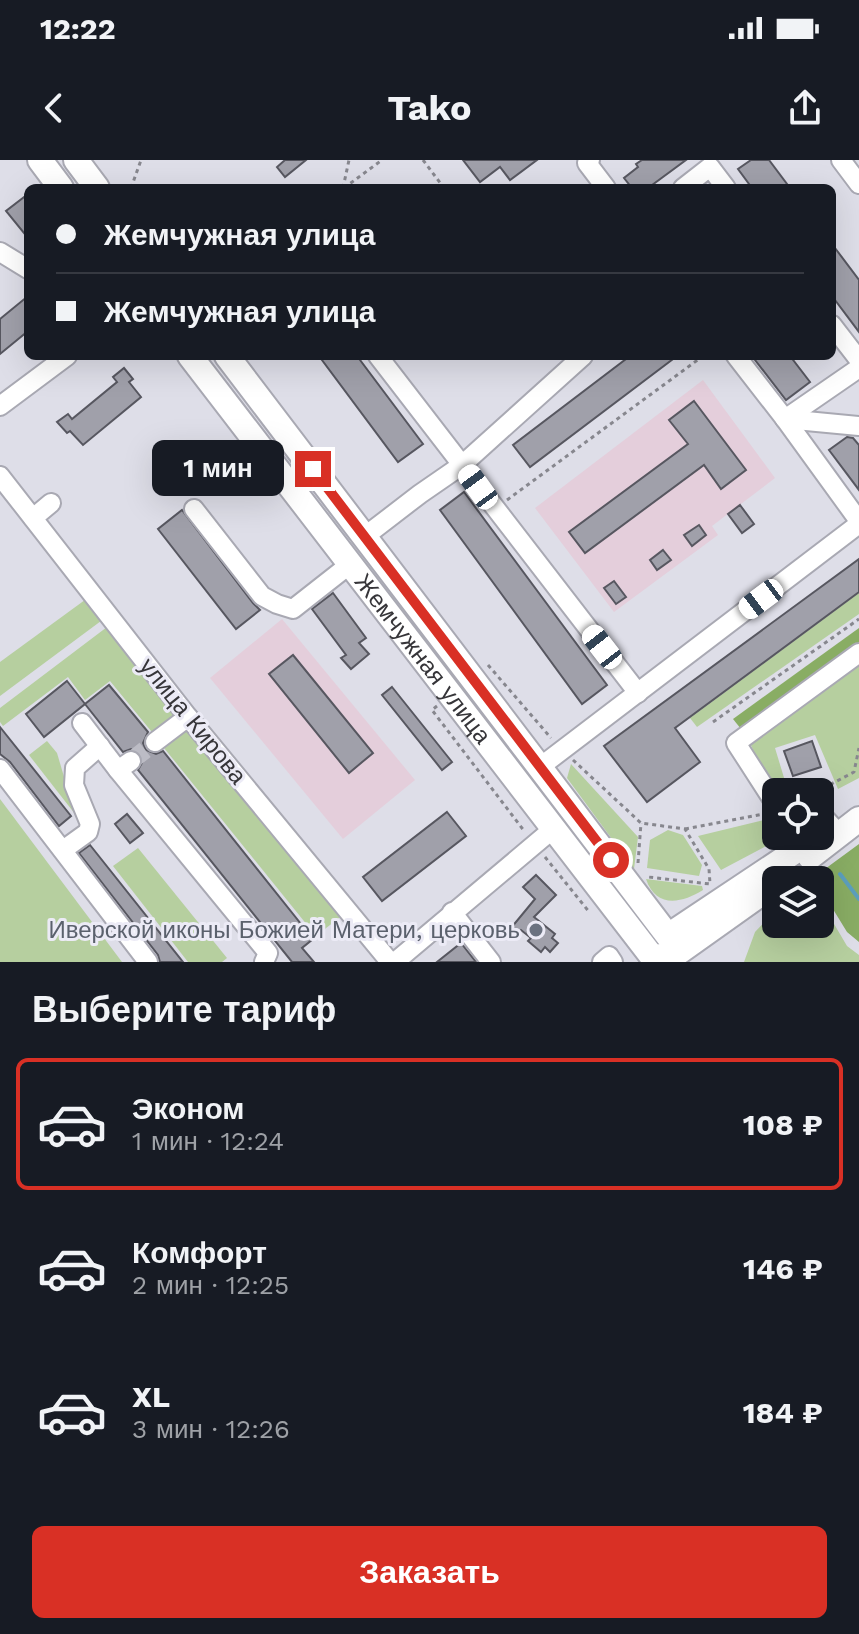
<!DOCTYPE html>
<html lang="ru">
<head>
<meta charset="utf-8">
<style>
  body { margin:0; font-family:"Work Sans",sans-serif; background:#20242c; color:#f1f3f6; height:100vh; display:flex; flex-direction:column; font-size:30px; white-space:nowrap }
  * { box-sizing:border-box; margin:0 }
  p { font-size:26px; color:#9ea1a6 }
  .icon { flex:none; width:44px; height:44px; fill:none; stroke:currentColor; stroke-width:2; stroke-linecap:round; stroke-linejoin:round }
  .map { position:relative; height:802px; overflow:hidden }
  .drawer { display:flex; flex-direction:column; background:#171b24; flex:1 }
  .drawer>* { flex:none }
  .guide { position:absolute; left:24px; top:24px; width:812px; height:176px; border-radius:12px; box-shadow:0 8px 32px #0002; display:grid; align-content:center; height:176px; padding:0 32px; background:#171b24 }
  .buttons { position:absolute; left:762px; top:618px; display:grid; gap:16px }
  .buttons a { display:grid; place-items:center; width:72px; height:72px; border-radius:12px; background:#171b24; box-shadow:0 8px 32px #0002; font-size:40px }
  .end { position:absolute; width:36px; height:36px; margin:-18px; border:10px solid #d93025; background:#fff; box-shadow:0 0 0 4px #fff }
  .from { border-radius:50% }
  .bubble { position:absolute; height:56px; border-radius:12px; background:#171b24; box-shadow:0 8px 32px #0002; font-size:26px; font-weight:700; line-height:56px; text-align:center }
  .car { position:absolute; width:24px; height:48px; margin:-24px -12px; border-radius:10px; box-shadow:0 0 6px 2px #0007; background:linear-gradient(#fff 24%,#345 0 40%,#fff 0 76%,#345 0 86%,#fff 0) }
  .guide b { display:flex; align-items:center; gap:28px; height:76px; font-size:30px }
  .guide b+b { border-top:2px solid #363941 }
  .guide i { width:20px; height:20px; background:#f1f3f6 }
  ul { padding:0; list-style:none }
  li { display:flex; align-items:center; gap:24px; height:132px; margin:0 16px 12px; padding:0 16px; border:4px solid transparent; border-radius:12px }
  li div { flex:1 }
  li b { display:block; font-size:30px }
  li em { font-style:normal; font-weight:700 }
  li.current { border-color:#d93025 }
  li>.icon { width:72px; height:72px; stroke-width:1.5 }
  h2 { padding:0 32px; font-size:36px; line-height:96px }
  .button { display:flex; gap:16px; margin-top:auto; padding:16px 32px }
  .button a { flex:1; height:92px; border-radius:12px; background:#d93025; color:#fff; font-size:32px; font-weight:700; line-height:92px; text-align:center }
  .status { display:flex; justify-content:space-between; align-items:center; height:56px; padding:0 40px; background:#171b24; direction:ltr }
  .status svg { height:22px; fill:currentColor }
  header { display:flex; justify-content:space-between; align-items:center; height:104px; padding:0 32px; background:#171b24; font-size:36px; font-weight:700 }
  .map>svg:first-child { display:block }
  .education { fill:#e4cedb }
  .green { fill:#b6cf9f }
  .forest { fill:#89ad64 }
  .lines { fill:none; stroke-linecap:round; stroke-linejoin:round }
  .stream { stroke:#5c9fbd; stroke-width:4 }
  .building { fill:#a0a0aa; stroke:#575760; stroke-width:2 }
  .minor-tunnel { stroke:#bcbcc5; stroke-width:18; stroke-dasharray:18 9; stroke-linecap:butt }
  .minor-casing { stroke:#a9a9b3; stroke-width:22 }
  .major-casing { stroke:#a9a9b3; stroke-width:28 }
  .path { stroke:#87878e; stroke-width:3; stroke-dasharray:4 4; stroke-linecap:butt }
  .minor { stroke:#fff; stroke-width:18 }
  .major { stroke:#fff; stroke-width:24 }
  .route { stroke:#d93025; stroke-width:10 }
  .worship-dot { fill:#6b7280; stroke:#ecebf6; stroke-width:3 }
  .labels { text-anchor:middle; stroke-width:6; stroke-linejoin:round; paint-order:stroke }
  .street-label { font-size:24px; fill:#363539; stroke:#ecebf6 }
  .worship-label { font-size:24px; fill:#5b616d; stroke:#ecebf6; text-anchor:end }
</style>
</head>
<body>
<div class="status"><b>12:22</b><svg viewBox="0 0 49 12"><path d="M0 12V9h3v3zM5 12V6h3v6zM10 12V3h3v9zM15 12V0h3v12zM26 1h20v11H26zM47 4h2v5h-2z"/></svg></div>
<header><svg class="icon" aria-label="back" viewBox="0 0 24 24"><path d="M15 5l-7 7 7 7"/></svg>Tako<svg class="icon" aria-label="share" viewBox="0 0 24 24"><path d="M12 15V3M7 8l5-5 5 5M5 13v7h14v-7"/></svg></header>
<div class="map">
<svg width="859" height="802" viewBox="0 0 859 802">
  <rect width="100%" height="100%" fill="#dedee8"/>
  <!-- education -->
  <g class="education">
    <path d="M703,220l72,98 -63,48 6,9 -104,77 -79,-104z"/>
    <path d="M282,459l133,161 -72,59 -133,-161z"/>
  </g>
  <!-- green -->
  <g class="green">
    <path d="M859,433v21l-162,113 -7,-9z"/>
    <path d="M89,437l16,21 -105,78v-34z"/>
    <path d="M111,464l72,94 -27,19 -46,-56 -25,19 -17,-23 -65,49 -3,-4v-14z"/>
    <path d="M859,505v113l-21,11 -23,-54 -40,13 10,33 -16,4 -19,-42z"/>
    <path d="M187,562l157,192 -28,22 -156,-193z"/>
    <path d="M47,581l10,12 18,61 -46,-59z"/>
    <path d="M571,604l67,73 -4,32 -67,-91z"/>
    <path d="M0,639l122,163h-122z"/>
    <path d="M776,657v19h9l-64,34 -23,-34z"/>
    <path d="M668,670l15,5 19,30 -3,11 -52,-8 3,-28z"/>
    <path d="M138,688l89,110 -5,4h-34l-75,-96z"/>
    <path d="M646,719l56,7 1,4c-21,13 -47,19 -57,-11z"/>
    <path d="M820,740l27,46 12,9v7h-115l11,-30 21,-22v14h44z"/>
  </g>
  <!-- forest -->
  <g class="forest">
    <path d="M859,468v17l-118,84 -8,-10z"/>
    <path d="M859,684v98l-12,-10 -27,-44v-8l-6,-3z"/>
  </g>
  <g class="lines">
    <!-- stream -->
    <path class="stream" d="M840,714l19,25"/>
  </g>
  <!-- building -->
  <g class="building">
    <path d="M285,0h21l-21,17 -8,-10z"/>
    <path d="M463,0h74l-27,20 -10,-13 -20,15z"/>
    <path d="M642,0h44l-38,28h-16l-8,-10 14,-11 -2,-3z"/>
    <path d="M751,0h18l21,28h-38l-14,-19z"/>
    <path d="M28,34v44l-22,-27z"/>
    <path d="M832,84l27,36v52l-27,-36z"/>
    <path d="M28,136v35l-28,23v-35z"/>
    <path d="M319,196h38l66,88 -25,18z"/>
    <path d="M630,196h47l-147,111 -17,-22z"/>
    <path d="M752,196h38l20,26 -24,18z"/>
    <path d="M124,208l9,11 -4,3 12,15 -58,48 -13,-14 -3,2 -10,-11 11,-8 4,5 45,-37 -4,-5z"/>
    <path d="M694,241l52,69 -25,19 -17,-24 -119,88 -16,-21 119,-88 -19,-24z"/>
    <path d="M847,277l6,1 6,7v45l-30,-40z"/>
    <path d="M464,332l143,193 -25,19 -142,-194z"/>
    <path d="M740,345l14,19 -12,9 -14,-19z"/>
    <path d="M182,350l71,93 7,7 -24,19 -78,-100z"/>
    <path d="M699,365l7,10 -14,11 -8,-11z"/>
    <path d="M663,390l8,10 -14,10 -7,-10z"/>
    <path d="M859,399v33l-184,136 25,34 -53,40 -43,-56z"/>
    <path d="M614,421l12,16 -10,7 -12,-16z"/>
    <path d="M333,433l33,45 -7,5 10,11 -18,15 -10,-11 5,-3 -34,-46z"/>
    <path d="M293,495l80,98 -24,20 -80,-99z"/>
    <path d="M67,521l18,23 -41,33 -18,-23z"/>
    <path d="M109,525l39,47 -5,11 3,7 10,4 7,-3 150,188 -11,9 12,14h-22l-154,-192 5,-9 -3,-7 -9,-5 -8,3 -38,-48z"/>
    <path d="M392,527l60,75 -10,8 -60,-75z"/>
    <path d="M0,567l71,89 -12,10 -49,-64 -10,-8z"/>
    <path d="M812,581l9,26 -28,9 -9,-25z"/>
    <path d="M447,652l19,24 -84,65 -19,-24z"/>
    <path d="M127,654l16,19 -13,10 -15,-19z"/>
    <path d="M90,685l93,117h-23l-2,-7 -79,-102z"/>
    <path d="M536,715l20,20 -22,22 21,17 -3,4 6,5 -8,9 -5,-5 -4,5 -13,-11 3,-3 -10,-8 -4,4 -6,-6 24,-29 -12,-12z"/>
    <path d="M461,783l15,19h-39z"/>
  </g>
  <g class="lines">
    <!-- minor-tunnel -->
    <path class="minor-tunnel" d="M131,601l24,-19"/>
    <!-- minor casing -->
    <g class="minor-casing">
      <g id="minor">
        <path d="M590,0l-3,3 19,25"/>
        <path d="M841,0l18,24"/>
        <path d="M683,28l27,-21 16,21"/>
        <path d="M0,92l28,17"/>
        <path d="M832,165l27,35"/>
        <path d="M378,196l260,337"/>
        <path d="M736,196l49,63 74,102"/>
        <path d="M0,246l67,-50"/>
        <path d="M785,259l74,-51"/>
        <path d="M785,259l74,7"/>
        <path d="M0,316l188,241 202,245"/>
        <path d="M194,349l68,87 15,8 16,5 56,-44"/>
        <path d="M33,358l18,-15"/>
        <path d="M364,377l56,-43 42,-29 121,-109"/>
        <path d="M82,563l36,47"/>
        <path d="M155,582l33,-25"/>
        <path d="M131,601l-13,9 150,183 -4,9"/>
        <path d="M540,607l319,-243"/>
        <path d="M0,609l148,193"/>
        <path d="M776,645l-40,-62 123,-90"/>
        <path d="M820,653l13,14"/>
        <path d="M63,690l25,-18 2,-8 -16,-39 1,-17 25,-22"/>
        <path d="M452,752l39,50"/>
        <path d="M395,802l158,-133"/>
        <path d="M602,802l7,-6 4,6"/>
      </g>
    </g>
    <!-- major casing -->
    <g class="major-casing">
      <g id="major">
        <path d="M40,0l21,28"/>
        <path d="M76,0l21,28"/>
        <path id="s1" d="M190,196l463,602 26,-6 97,-69"/>
        <path d="M227,196l441,580 150,-100"/>
        <path d="M810,697l49,-38"/>
      </g>
    </g>
    <!-- path -->
    <g class="path">
      <path d="M423,0l21,28"/>
      <path d="M131,28l10,-28"/>
      <path d="M343,28l6,-28"/>
      <path d="M344,28l38,-28"/>
      <path d="M507,340l196,-144"/>
      <path d="M488,505l63,73"/>
      <path d="M437,546l-5,4 93,122"/>
      <path d="M713,562l146,-103"/>
      <path d="M573,600l68,63 44,6 24,40 1,15 -62,-7"/>
      <path d="M816,632l38,-20 5,-24"/>
      <path d="M685,669l79,-15"/>
      <path d="M545,697l45,56"/>
      <path d="M638,703l3,-40"/>
    </g>
    <!-- minor -->
    <use href="#minor" class="minor"/>
    <!-- major -->
    <use href="#major" class="major"/>
  </g>
  <g class="lines">
    <!-- route -->
    <path class="route" d="M313,309l298,391"/>
  </g>
  <!-- markers -->
  <circle class="worship-dot" cx="536" cy="770" r="8"/>
  <g class="labels">
    <!-- street labels -->
    <g class="street-label">
      <text dy="8" stroke="none"><textPath href="#s1" startOffset="382">Жемчужная улица</textPath></text>
      <text transform="translate(193 561) rotate(51)" y="8">улица Кирова</text>
    </g>
    <!-- worship labels -->
    <g class="worship-label">
      <text x="520" y="778">Иверской иконы Божией Матери, церковь</text>
    </g>
  </g>
</svg>
<div class="buttons">
<a><svg class="icon" aria-label="locate" viewBox="0 0 24 24"><circle cx="12" cy="12" r="6"/><path d="M12 2v4M12 18v4M2 12h4M18 12h4"/></svg></a>
<a><svg class="icon" aria-label="layers" viewBox="0 0 24 24"><path d="M12 4l9 5-9 5-9-5zM3 14l9 5 9-5"/></svg></a>
</div>
<i class="end from" style="left:611px;top:700px"></i>
<i class="end" style="left:313px;top:309px"></i>
<div class="bubble" style="left:152px;top:280px;width:132px">1 мин</div>
<i class="car" style="left:478px;top:327px;rotate:324deg"></i>
<i class="car" style="left:761px;top:439px;rotate:233deg"></i>
<i class="car" style="left:602px;top:487px;rotate:322deg"></i>
<div class="guide">
<b><i class="from"></i>Жемчужная улица</b>
<b><i></i>Жемчужная улица</b>
</div>
</div>
<section class="drawer">
<h2>Выберите тариф</h2>
<ul>
<li class="current"><svg class="icon" aria-label="car" viewBox="0 0 24 24"><path d="M5 17H2v-5l4-1 3-4h7l3 4 3 1v5h-3M9 17h6M6 11h13"/><circle cx="7" cy="17" r="2"/><circle cx="17" cy="17" r="2"/></svg><div><b>Эконом</b><p>1 мин · 12:24</p></div><em>108 ₽</em></li>
<li><svg class="icon" aria-label="car" viewBox="0 0 24 24"><path d="M5 17H2v-5l4-1 3-4h7l3 4 3 1v5h-3M9 17h6M6 11h13"/><circle cx="7" cy="17" r="2"/><circle cx="17" cy="17" r="2"/></svg><div><b>Комфорт</b><p>2 мин · 12:25</p></div><em>146 ₽</em></li>
<li><svg class="icon" aria-label="car" viewBox="0 0 24 24"><path d="M5 17H2v-5l4-1 3-4h7l3 4 3 1v5h-3M9 17h6M6 11h13"/><circle cx="7" cy="17" r="2"/><circle cx="17" cy="17" r="2"/></svg><div><b>XL</b><p>3 мин · 12:26</p></div><em>184 ₽</em></li>
</ul>
<div class="button"><a>Заказать</a></div>
</section>
</body>
</html>
